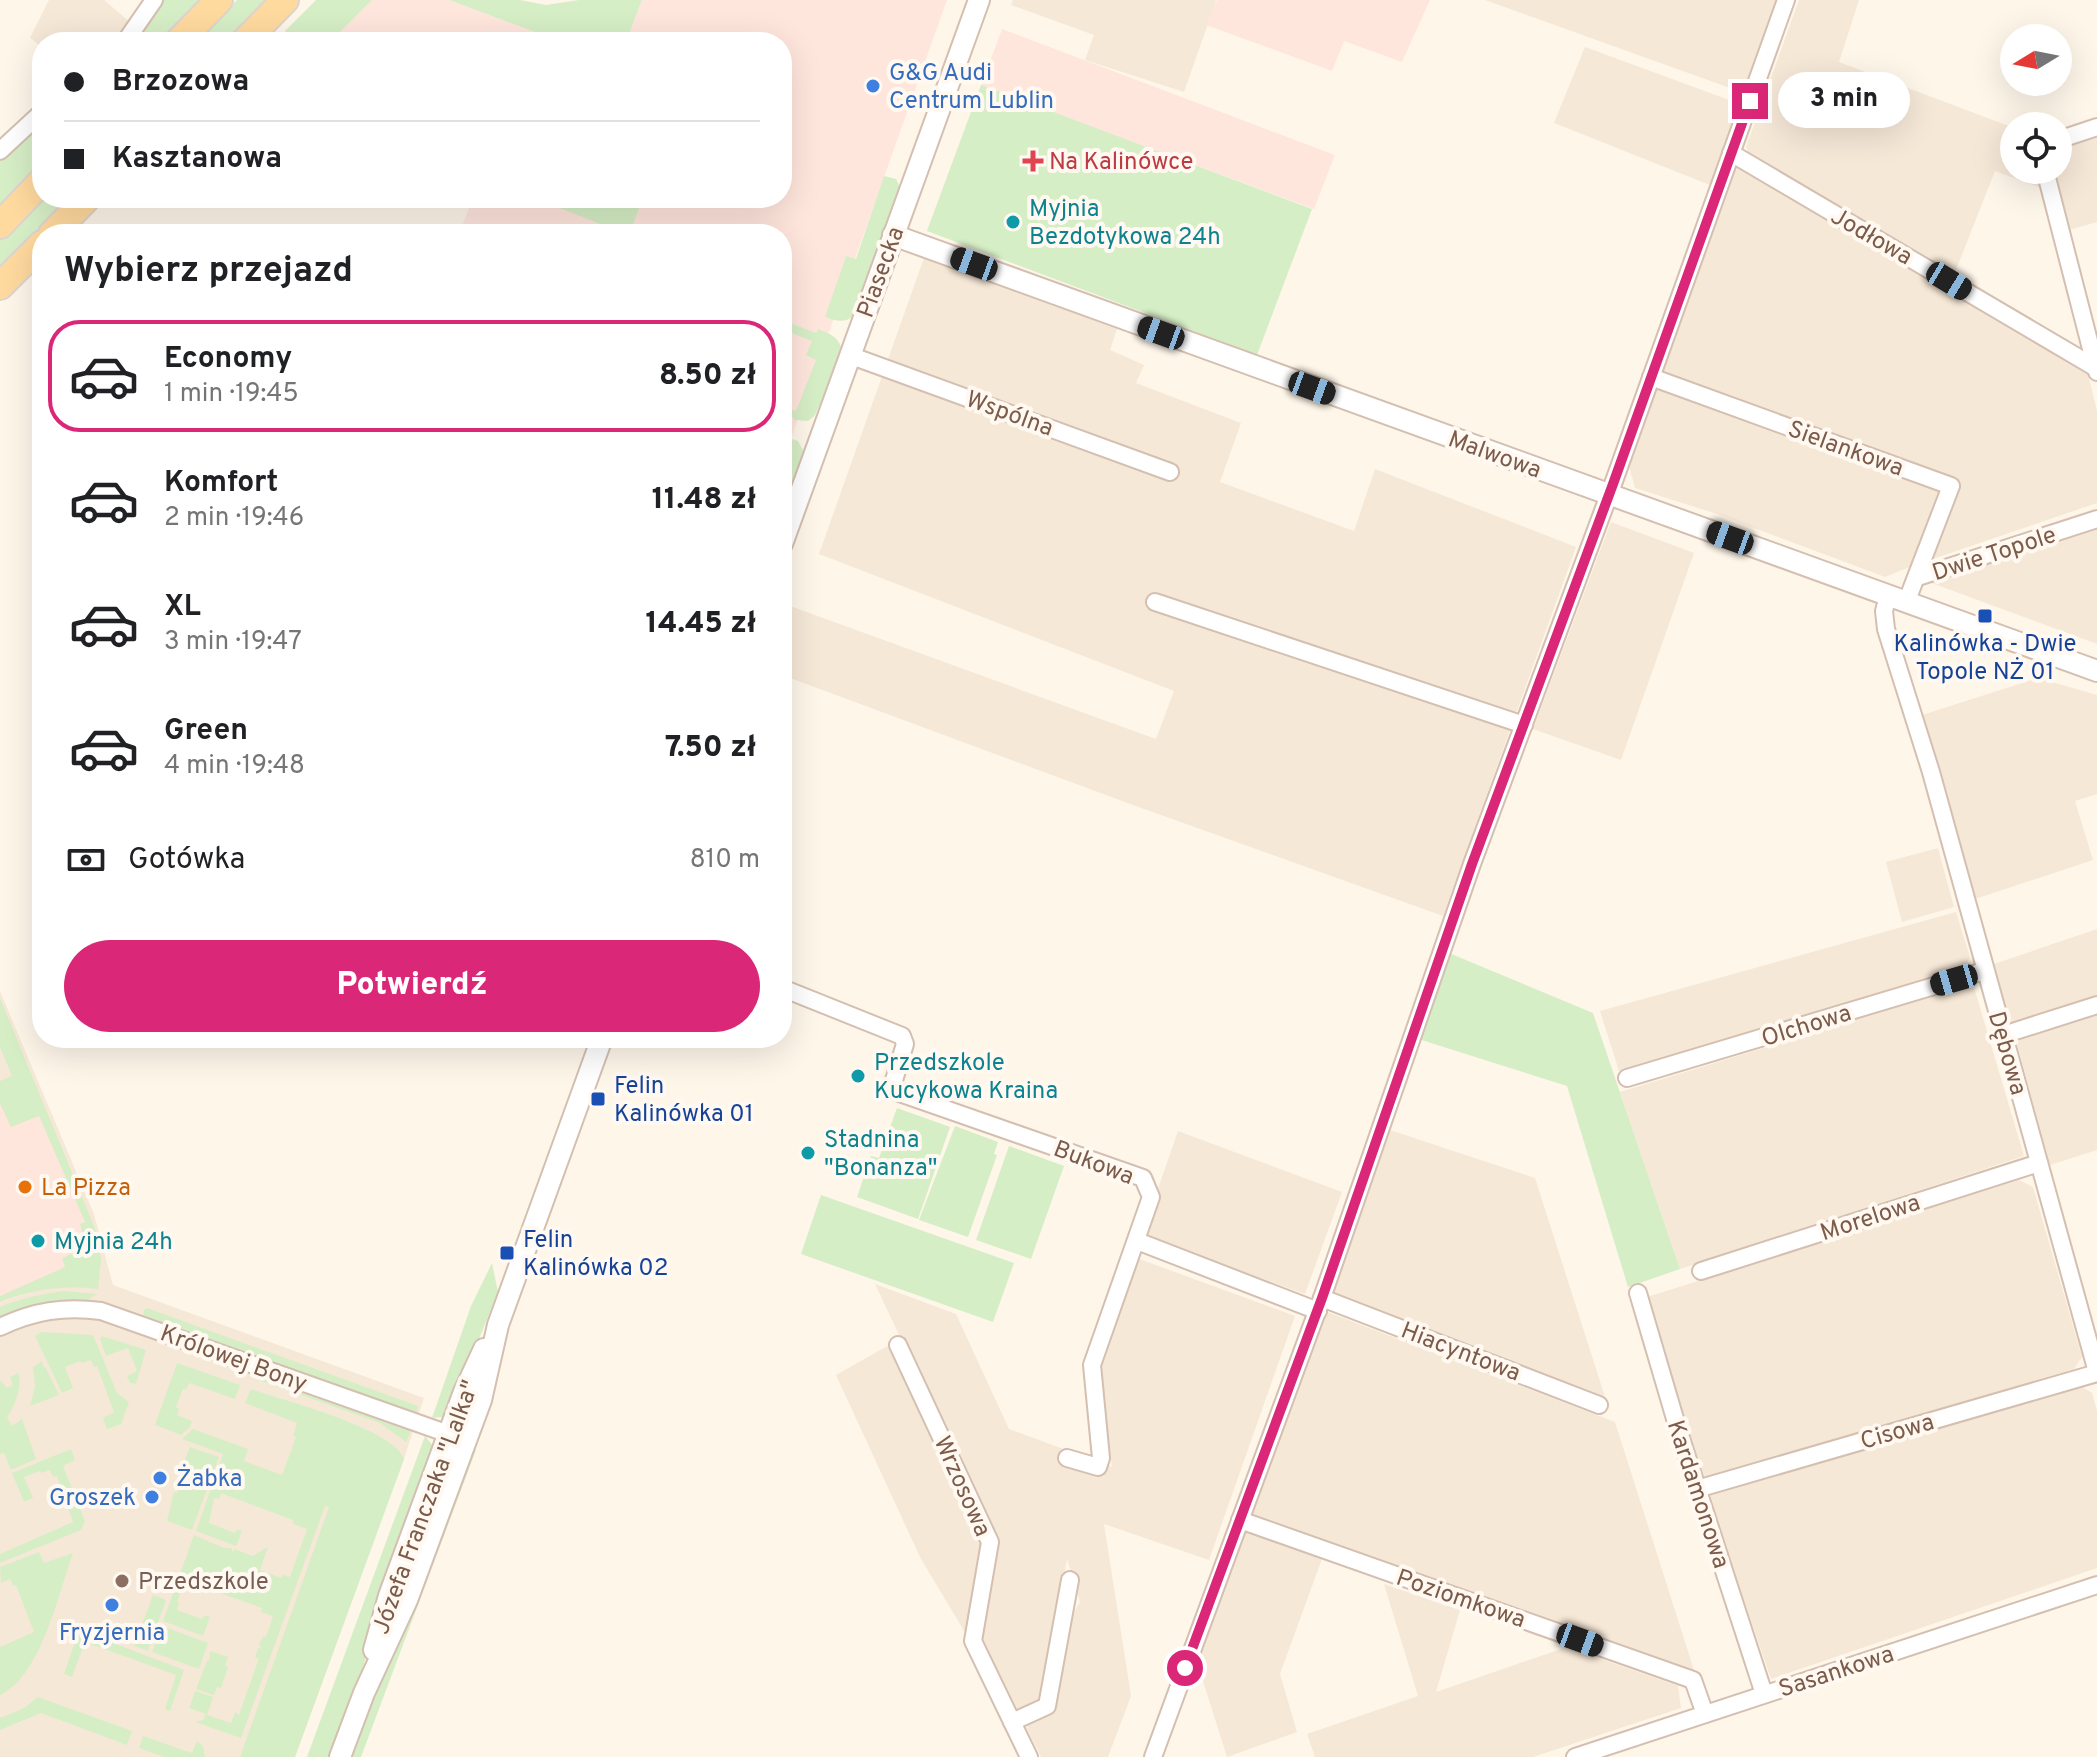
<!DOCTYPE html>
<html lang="pl">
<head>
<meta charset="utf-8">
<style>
  body { margin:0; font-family:Overpass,sans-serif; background:#f2f2f2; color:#202124; height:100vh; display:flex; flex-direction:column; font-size:30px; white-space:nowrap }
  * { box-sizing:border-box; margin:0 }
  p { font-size:26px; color:#757577 }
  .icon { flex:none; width:44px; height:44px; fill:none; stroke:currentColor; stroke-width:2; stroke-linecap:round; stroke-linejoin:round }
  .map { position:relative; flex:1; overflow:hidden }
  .side { position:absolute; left:32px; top:224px; width:760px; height:824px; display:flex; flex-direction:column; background:#fff; border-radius:32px; box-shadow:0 8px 32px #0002 }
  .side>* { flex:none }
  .top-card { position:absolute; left:32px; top:32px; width:760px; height:176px; border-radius:32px; box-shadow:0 8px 32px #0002; display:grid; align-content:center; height:176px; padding:0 32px; background:#fff }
  .needle { width:52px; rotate:260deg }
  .tools { position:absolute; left:2000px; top:24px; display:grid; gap:16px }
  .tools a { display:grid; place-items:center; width:72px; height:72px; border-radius:50%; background:#fff; box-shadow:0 8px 32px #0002; font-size:40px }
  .end { position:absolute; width:36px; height:36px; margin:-18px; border:10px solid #db2777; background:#fff; box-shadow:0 0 0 4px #fff }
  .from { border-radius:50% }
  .bubble { position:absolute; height:56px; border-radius:28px; background:#fff; box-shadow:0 8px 32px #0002; font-size:26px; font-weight:800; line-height:56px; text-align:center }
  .car { position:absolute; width:24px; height:48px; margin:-24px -12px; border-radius:10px; box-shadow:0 0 6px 2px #0007; background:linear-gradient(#222 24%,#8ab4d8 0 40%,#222 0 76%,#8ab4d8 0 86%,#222 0) }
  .top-card b { display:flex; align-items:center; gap:28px; height:76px; font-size:30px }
  .top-card b+b { border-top:2px solid #e0e0e0 }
  .top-card i { width:20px; height:20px; background:#202124 }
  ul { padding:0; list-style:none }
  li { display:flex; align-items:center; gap:24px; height:112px; margin:0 16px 12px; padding:0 16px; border:4px solid transparent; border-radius:32px }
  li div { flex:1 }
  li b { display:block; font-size:30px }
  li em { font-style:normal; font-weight:800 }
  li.on { border-color:#db2777 }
  li>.icon { width:72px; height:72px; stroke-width:1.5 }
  h2 { padding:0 32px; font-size:36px; line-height:96px }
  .pay { display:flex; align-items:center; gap:20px; height:88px; padding:0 32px; font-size:30px }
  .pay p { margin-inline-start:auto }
  .cta { display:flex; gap:16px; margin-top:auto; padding:16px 32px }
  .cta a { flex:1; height:92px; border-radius:48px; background:#db2777; color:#fff; font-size:32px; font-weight:800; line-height:92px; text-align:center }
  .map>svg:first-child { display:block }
  .residential { fill:#f6e8d7 }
  .commercial { fill:#ffe6dd }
  .green { fill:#d6eec6 }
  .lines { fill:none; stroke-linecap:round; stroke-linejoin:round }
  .minor-casing { stroke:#d4bfb0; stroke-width:20 }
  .tertiary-casing { stroke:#d4bfb0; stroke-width:24 }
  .primary-casing { stroke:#ddd4d0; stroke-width:30 }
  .minor { stroke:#fff; stroke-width:16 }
  .tertiary { stroke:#fff; stroke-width:20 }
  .primary { stroke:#ffda9f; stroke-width:26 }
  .route { stroke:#db2777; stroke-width:10 }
  .shop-dot { fill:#3f7fe0; stroke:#fff9f1; stroke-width:3 }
  .health-dot { fill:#e0444e; stroke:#fff9f1; stroke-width:3 }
  .culture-dot { fill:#0f9aa8; stroke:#fff9f1; stroke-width:3 }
  .transit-dot { fill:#1a4fb4; stroke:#fff9f1; stroke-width:3 }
  .food-dot { fill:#e8710a; stroke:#fff9f1; stroke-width:3 }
  .education-dot { fill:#8d6e63; stroke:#fff9f1; stroke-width:3 }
  .labels { text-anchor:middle; stroke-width:8; stroke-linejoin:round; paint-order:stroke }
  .shop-label { font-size:24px; fill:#366cbe; stroke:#fff9f1; text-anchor:start }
  .health-label { font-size:24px; fill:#be3a42; stroke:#fff9f1; text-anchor:start }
  .culture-label { font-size:24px; fill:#0d838f; stroke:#fff9f1; text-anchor:start }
  .street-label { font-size:24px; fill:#7c5b4a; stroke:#fff9f1 }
  .transit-label { font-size:24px; fill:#164399; stroke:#fff9f1; text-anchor:start }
  .food-label { font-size:24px; fill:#c56008; stroke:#fff9f1; text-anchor:start }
  .education-label { font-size:24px; fill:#785e54; stroke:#fff9f1; text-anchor:start }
</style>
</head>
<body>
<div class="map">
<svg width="2097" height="1757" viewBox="0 0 2097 1757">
  <rect width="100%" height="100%" fill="#fef6e9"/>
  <!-- residential -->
  <g class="residential">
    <path d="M49,0h55l28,24 -14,18h-76v5l-12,-9z"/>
    <path d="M1013,0h202l1,1 -32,91 -99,-32 9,-25 -83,-30z"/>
    <path d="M1485,0h293l-34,93z"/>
    <path d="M1799,0h60l-20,62 175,66v42h23l4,18 -46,-17 -41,104 -204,-119 -4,-9z"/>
    <path d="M1585,47l155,57 -30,81 -156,-62z"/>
    <path d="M2097,130v92l-28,8 -15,-60h4v-26z"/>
    <path d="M1735,166l353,208 9,37v92l-167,57 28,-78 -298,-109z"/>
    <path d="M925,255l192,74 -7,21 34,15 -8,18 105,40 -21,59 134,49 21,-62 201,78 -133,369 -310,-111 -351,-130v-47l8,-22 366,133 18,-48 -355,-137z"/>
    <path d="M1656,388l287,102 -26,74 -32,13 -168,-63 -82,-26 -7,-26z"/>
    <path d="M1611,522l83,31 -73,207 -88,-31z"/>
    <path d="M2097,527v117l-168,-62z"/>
    <path d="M2038,678l59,17v99l-22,7 18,59 -121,40 -50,-185z"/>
    <path d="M1938,848l16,59 -52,15 -16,-60z"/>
    <path d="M1956,912l14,45 -6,13 -345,101 -19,-60z"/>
    <path d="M2097,929v67l-87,28 -19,-59z"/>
    <path d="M1973,984l51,172 -344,113 -60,-177z"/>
    <path d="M0,991l94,223 19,71 311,113 -20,61 -109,298h-295z"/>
    <path d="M2097,1014v136l-47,15 -34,-125z"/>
    <path d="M1390,1130l145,48 71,222 -273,-107z"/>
    <path d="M1178,1131l164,61 -37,102 -163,-59z"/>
    <path d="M2019,1180l14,7 49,170 -8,12 -372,110 -58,-181z"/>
    <path d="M1134,1257l161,59 -86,244 -105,-36 27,172 -23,61h-67l-14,-28 1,-6 23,-12 19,-92 10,-17 -13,-43 -26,143 -23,10 -39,-71 18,-99 -122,-258 81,30 53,115 103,38 -14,-106z"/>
    <path d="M1325,1311l290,111 79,248 -445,-154z"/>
    <path d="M889,1345l93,200 -15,91 -47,-79 -84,-182z"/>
    <path d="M2081,1386l11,7 5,18v157l-326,111 -63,-184z"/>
    <path d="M1244,1530l79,26 -43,118 17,58 -70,25 -30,-95z"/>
    <path d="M1384,1584l76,26 -24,82 131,-45 111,39 3,22 -148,49h-218l-8,-23 111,-38z"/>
  </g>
  <!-- commercial -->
  <g class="commercial">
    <path d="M372,0h77l113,42h-232z"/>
    <path d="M642,0h305l-165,464v-230h-323l14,-36h309v-156h-156z"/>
    <path d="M1217,0h213l-28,62 -58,-21 -12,30 -126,-46z"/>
    <path d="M1002,29l333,126 -21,54 -192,-71 -195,93z"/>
    <path d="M31,1090l70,169 -101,45v-200z"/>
  </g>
  <!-- green -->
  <g class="green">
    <path d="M160,0h40l-40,42h-30z"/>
    <path d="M237,0h38l-42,42h-39z"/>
    <path d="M316,0h56l-42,42h-35l-10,-11z"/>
    <path d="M449,0h71l26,5 33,-5h63l-16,42h-64z"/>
    <path d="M981,85l331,124 -55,146 -330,-124z"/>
    <path d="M42,115v48l-42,44v-51z"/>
    <path d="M884,176l12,3 4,8 -42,123c-9,14 -19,12 -33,7l21,-61 10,3z"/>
    <path d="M42,198h36l-78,76v-38z"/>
    <path d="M534,198h109l-14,36h-16l-5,-7z"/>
    <path d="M782,320l34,13 2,-4c12,5 20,7 24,21l-17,55 -5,-1 -5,11 -7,6 -13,-1 -6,-6 1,-5 6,2 20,-51 -10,-5 6,-14 -30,-12z"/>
    <path d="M782,436l16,5 7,13 -23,68z"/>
    <path d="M1449,953l144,60 87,256 -52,18 -61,-201 -155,-49z"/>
    <path d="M0,998l94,228 7,33 -3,30c-34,-4 -66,0 -98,13v-6l65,-29 -3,-9c17,-6 23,-17 18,-34l5,-2 -46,-106 -28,11 -11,-23v-23l12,-5 -12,-29z"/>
    <path d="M897,1108l53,19 -32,92 -61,-22 14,-41 8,2z"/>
    <path d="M955,1126l43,16 -4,12 3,1 -29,82 -49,-17z"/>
    <path d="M1009,1146l55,20 -33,93 -55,-19z"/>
    <path d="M821,1195l193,68 -21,59 -192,-68z"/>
    <path d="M492,1263l6,29 -49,121 -6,4 -11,1 39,-112z"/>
    <path d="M64,1291l33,3 -13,8 -49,3 -35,12v-10c21,-9 42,-13 64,-16z"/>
    <path d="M147,1308l271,98 -1,7 -83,-26 -191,-69 1,-8z"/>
    <path d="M42,1332l51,3 24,58 12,9 -8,22 -14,5 -4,-11 11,-6 -17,-46 -3,1 -3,-7 -9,3 -2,-2 -15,6 8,21 -11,5 -27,-57z"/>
    <path d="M102,1336l44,14 -10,34 -6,-1 -3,-7 10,-5 -9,-23 -22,8 -6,-17z"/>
    <path d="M42,1361l1,5 3,2 13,27 -29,11 5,-20 -2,-19z"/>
    <path d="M177,1363l63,22 -5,14 -46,-16 -3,6h-3l-7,18 3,2 -2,6 15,6 -2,6 -9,8 -26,-10z"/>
    <path d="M18,1373c5,11 -3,34 -11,44l5,9 10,-7 14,40 -25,11 -7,-17 -4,1v-72l2,-1 4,7 7,-3 -3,-8z"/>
    <path d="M261,1376l150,55 -5,11 -26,-19 -124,-44z"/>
    <path d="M251,1389c33,12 142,39 153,70l-109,298h-55l89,-250 -4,-1 -84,232 -46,-16 8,-2 3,-6 -17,-6 6,-17 18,6 -6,18 24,8 4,-11 4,3 20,-57h-4l3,-10 4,1 -3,-4 4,-9 3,1 7,-21 -12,-4 1,-4 -59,-21v-2l-14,-5 -3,6h-3l-6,16 2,1 -2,7 25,9 3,-4 5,2 -7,19 -40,-15 31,-86 30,13h7l2,4 2,-3 17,7 16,-9 -8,23 21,8 2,-3 7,2 17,-48 -14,-5v-4l-72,-27 -2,6 -5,-1 -5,25 26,10 2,-4 5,2 -6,15 -40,-15 27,-77 -41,-15 11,-10 55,20 -4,12 38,14 14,-38 -3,-1 4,-13 -52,-20z"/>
    <path d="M425,1436l8,10 -76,240 -25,71h-25z"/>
    <path d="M190,1447l29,10 -27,73 -25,-9 7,-29 3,1 11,-29 -4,-2z"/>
    <path d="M471,1448l5,2 -115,307h-12z"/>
    <path d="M71,1449l4,11 -12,6 22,55 -4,9 -81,33v-9l73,-32 -16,-46 -4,1 -3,-7 -9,3 -1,-2 -16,6 9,21 -9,4 -12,-29z"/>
    <path d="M39,1552l5,11 29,-10c-15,42 -32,123 -73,142v-48l34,-15 -18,-47 -3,1 -3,-7 -9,4 -1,-16z"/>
    <path d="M153,1595l13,5 -13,36 -2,-1 1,4 -4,12 -14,-5z"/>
    <path d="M162,1626l46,17 -9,26 -47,-17z"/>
    <path d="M79,1630l105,40 -14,41 -5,-2 11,-34 -91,-33 -13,35 -8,-3z"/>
    <path d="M210,1651l18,6 -3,8 3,2 -7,21 -4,-1 -3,8 -18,-6 11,-28h2z"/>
    <path d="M38,1697l94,34 -5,14 -86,-32 -41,17v-12l24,-10z"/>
    <path d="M143,1736l49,17 5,-12 6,5 2,11h-41l-25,-9z"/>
  </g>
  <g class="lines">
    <!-- minor casing -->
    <g class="minor-casing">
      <g id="minor">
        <path d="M125,42l29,-42"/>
        <path d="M2058,140l39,-13"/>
        <path d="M0,151l42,-39"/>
        <path d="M1731,153l365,215"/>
        <path d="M2045,170l52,202"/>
        <path d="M849,355l321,117"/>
        <path d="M1651,377l300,109 -45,117"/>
        <path d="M1918,577l179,-58"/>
        <path d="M1888,596l-4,15 2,18 45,143 166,600"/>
        <path d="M1155,602l369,123"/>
        <path d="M782,988l120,48 3,8 -14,46 252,88 8,19 -59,168 9,93 -3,9 -31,-9"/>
        <path d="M2003,1035l94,-30"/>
        <path d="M1627,1078l357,-107"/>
        <path d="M1137,1241l181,70"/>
        <path d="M1701,1271l338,-108"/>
        <path d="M1638,1293l40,136 86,265"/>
        <path d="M1322,1298l277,107"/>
        <path d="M0,1327c34,-16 64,-21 101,-16l356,126"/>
        <path d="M898,1345l92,197 -17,99 56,116"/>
        <path d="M1697,1489l400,-116"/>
        <path d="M1240,1520l453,160 12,34"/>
        <path d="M1012,1722l35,-16 23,-126"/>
        <path d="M1153,1757l169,-459 150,-434 141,-380 173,-484"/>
        <path d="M1575,1757l522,-172"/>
      </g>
    </g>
    <!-- tertiary casing -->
    <g class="tertiary-casing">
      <g id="tertiary">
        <path d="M893,235l1204,436"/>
        <path d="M782,544l197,-544"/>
        <path d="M374,1650l15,-54 75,-204 20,-43"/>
        <path d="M340,1757l24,-64 43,-93 74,-200 17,-75 104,-287"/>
      </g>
    </g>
    <!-- primary casing -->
    <g class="primary-casing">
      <g id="primary">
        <path d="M178,42l41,-42"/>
        <path d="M244,42l41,-42"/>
        <path d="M0,225l42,-44"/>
        <path d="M52,234l35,-36"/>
        <path d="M0,286l42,-42"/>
      </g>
    </g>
    <!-- minor -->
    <use href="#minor" class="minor"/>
    <!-- tertiary -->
    <use href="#tertiary" class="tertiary"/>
    <!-- primary -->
    <use href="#primary" class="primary"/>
  </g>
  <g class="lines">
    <!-- route -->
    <path class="route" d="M1185,1668l137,-370 150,-434 141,-380 137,-383"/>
  </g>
  <!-- markers -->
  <g class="shop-dot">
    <circle cx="873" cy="86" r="8"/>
    <circle cx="160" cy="1478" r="8"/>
    <circle cx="152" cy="1497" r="8"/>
    <circle cx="112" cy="1605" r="8"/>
  </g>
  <path class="health-dot" d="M1029 149h8v8h8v8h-8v8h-8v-8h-8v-8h8z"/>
  <g class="culture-dot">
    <circle cx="1013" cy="222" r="8"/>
    <circle cx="858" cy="1076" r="8"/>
    <circle cx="808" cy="1153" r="8"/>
    <circle cx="38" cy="1241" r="8"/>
  </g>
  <g class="transit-dot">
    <rect x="1977" y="608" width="16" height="16" rx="4"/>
    <rect x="590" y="1091" width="16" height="16" rx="4"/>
    <rect x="499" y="1245" width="16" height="16" rx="4"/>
  </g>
  <circle class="food-dot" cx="25" cy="1187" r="8"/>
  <circle class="education-dot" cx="122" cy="1581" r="8"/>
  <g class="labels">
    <!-- shop labels -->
    <g class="shop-label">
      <text x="889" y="80">G&amp;G Audi<tspan x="889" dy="28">Centrum Lublin</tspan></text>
      <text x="176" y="1486">Żabka</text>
      <text x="136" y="1505" text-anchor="end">Groszek</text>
      <text x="112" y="1640" text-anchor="middle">Fryzjernia</text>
    </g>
    <!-- health labels -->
    <g class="health-label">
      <text x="1049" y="169">Na Kalinówce</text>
    </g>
    <!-- culture labels -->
    <g class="culture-label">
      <text x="1029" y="216">Myjnia<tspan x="1029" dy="28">Bezdotykowa 24h</tspan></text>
      <text x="874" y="1070">Przedszkole<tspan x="874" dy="28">Kucykowa Kraina</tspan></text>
      <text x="824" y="1147">Stadnina<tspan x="824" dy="28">"Bonanza"</tspan></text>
      <text x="54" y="1249">Myjnia 24h</text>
    </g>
    <!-- street labels -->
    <g class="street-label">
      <text transform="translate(1872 236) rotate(30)" y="8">Jodłowa</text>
      <text transform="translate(880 272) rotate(-70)" y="8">Piasecka</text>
      <text transform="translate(1010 413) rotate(20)" y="8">Wspólna</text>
      <text transform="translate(1846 448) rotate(20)" y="8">Sielankowa</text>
      <text transform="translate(1495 454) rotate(20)" y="8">Malwowa</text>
      <text transform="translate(1994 553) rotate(-18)" y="8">Dwie Topole</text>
      <text transform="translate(1806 1025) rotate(-17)" y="8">Olchowa</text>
      <text transform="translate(2008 1053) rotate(74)" y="8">Dębowa</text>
      <text transform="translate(1094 1162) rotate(21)" y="8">Bukowa</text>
      <text transform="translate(1870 1217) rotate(-18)" y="8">Morelowa</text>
      <text transform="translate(1461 1351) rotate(21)" y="8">Hiacyntowa</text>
      <text transform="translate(234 1358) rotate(20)" y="8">Królowej Bony</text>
      <text transform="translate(1897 1431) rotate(-16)" y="8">Cisowa</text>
      <text transform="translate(963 1486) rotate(66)" y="8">Wrzosowa</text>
      <text transform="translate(1699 1494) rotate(72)" y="8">Kardamonowa</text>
      <text transform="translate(425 1507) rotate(-70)" y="8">Józefa Franczaka "Lalka"</text>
      <text transform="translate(1461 1598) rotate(19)" y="8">Poziomkowa</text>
      <text transform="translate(1836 1671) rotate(-18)" y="8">Sasankowa</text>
    </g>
    <!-- transit labels -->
    <g class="transit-label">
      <text x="1985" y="651" text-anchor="middle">Kalinówka - Dwie<tspan x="1985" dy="28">Topole NŻ 01</tspan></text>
      <text x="614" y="1093">Felin<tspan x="614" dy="28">Kalinówka 01</tspan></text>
      <text x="523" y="1247">Felin<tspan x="523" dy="28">Kalinówka 02</tspan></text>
    </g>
    <!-- food labels -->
    <g class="food-label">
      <text x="41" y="1195">La Pizza</text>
    </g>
    <!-- education labels -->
    <g class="education-label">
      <text x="138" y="1589">Przedszkole</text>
    </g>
  </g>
</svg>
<div class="tools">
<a><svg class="needle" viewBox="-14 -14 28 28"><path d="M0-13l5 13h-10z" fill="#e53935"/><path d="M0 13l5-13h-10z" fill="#757577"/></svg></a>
<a><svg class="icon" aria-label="locate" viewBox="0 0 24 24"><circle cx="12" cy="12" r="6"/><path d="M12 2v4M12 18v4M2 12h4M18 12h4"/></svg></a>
</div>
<i class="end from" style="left:1185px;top:1668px"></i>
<i class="end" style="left:1750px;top:101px"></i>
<div class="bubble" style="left:1778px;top:72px;width:132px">3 min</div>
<i class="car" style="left:974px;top:264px;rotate:290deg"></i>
<i class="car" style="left:1949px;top:281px;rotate:121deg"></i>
<i class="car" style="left:1161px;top:333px;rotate:290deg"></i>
<i class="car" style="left:1312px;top:388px;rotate:110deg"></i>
<i class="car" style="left:1730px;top:538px;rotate:290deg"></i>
<i class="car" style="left:1954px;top:980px;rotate:254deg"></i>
<i class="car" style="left:1580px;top:1640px;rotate:110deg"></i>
<div class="top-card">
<b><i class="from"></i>Brzozowa</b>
<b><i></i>Kasztanowa</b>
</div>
<section class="side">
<h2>Wybierz przejazd</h2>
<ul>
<li class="on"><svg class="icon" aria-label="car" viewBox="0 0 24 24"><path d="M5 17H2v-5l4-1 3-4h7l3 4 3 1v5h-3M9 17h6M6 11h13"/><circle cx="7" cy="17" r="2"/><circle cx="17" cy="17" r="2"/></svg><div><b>Economy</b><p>1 min · 19:45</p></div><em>8.50 zł</em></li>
<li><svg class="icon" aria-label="car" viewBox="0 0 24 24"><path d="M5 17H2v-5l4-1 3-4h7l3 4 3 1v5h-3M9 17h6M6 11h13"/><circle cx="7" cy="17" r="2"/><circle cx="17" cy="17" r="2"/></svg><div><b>Komfort</b><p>2 min · 19:46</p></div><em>11.48 zł</em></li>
<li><svg class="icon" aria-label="car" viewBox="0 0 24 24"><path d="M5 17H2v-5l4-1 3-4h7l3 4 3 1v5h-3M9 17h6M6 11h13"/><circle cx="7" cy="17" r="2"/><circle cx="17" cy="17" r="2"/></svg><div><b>XL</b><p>3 min · 19:47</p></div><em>14.45 zł</em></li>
<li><svg class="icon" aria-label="car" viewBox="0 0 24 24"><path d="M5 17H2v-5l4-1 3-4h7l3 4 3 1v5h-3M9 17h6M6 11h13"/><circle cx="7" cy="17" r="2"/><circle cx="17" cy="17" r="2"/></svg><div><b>Green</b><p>4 min · 19:48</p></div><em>7.50 zł</em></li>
</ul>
<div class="pay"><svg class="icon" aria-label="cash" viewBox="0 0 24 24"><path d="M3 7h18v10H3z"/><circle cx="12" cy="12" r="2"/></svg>Gotówka<p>810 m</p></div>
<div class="cta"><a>Potwierdź</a></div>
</section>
</div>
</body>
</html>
